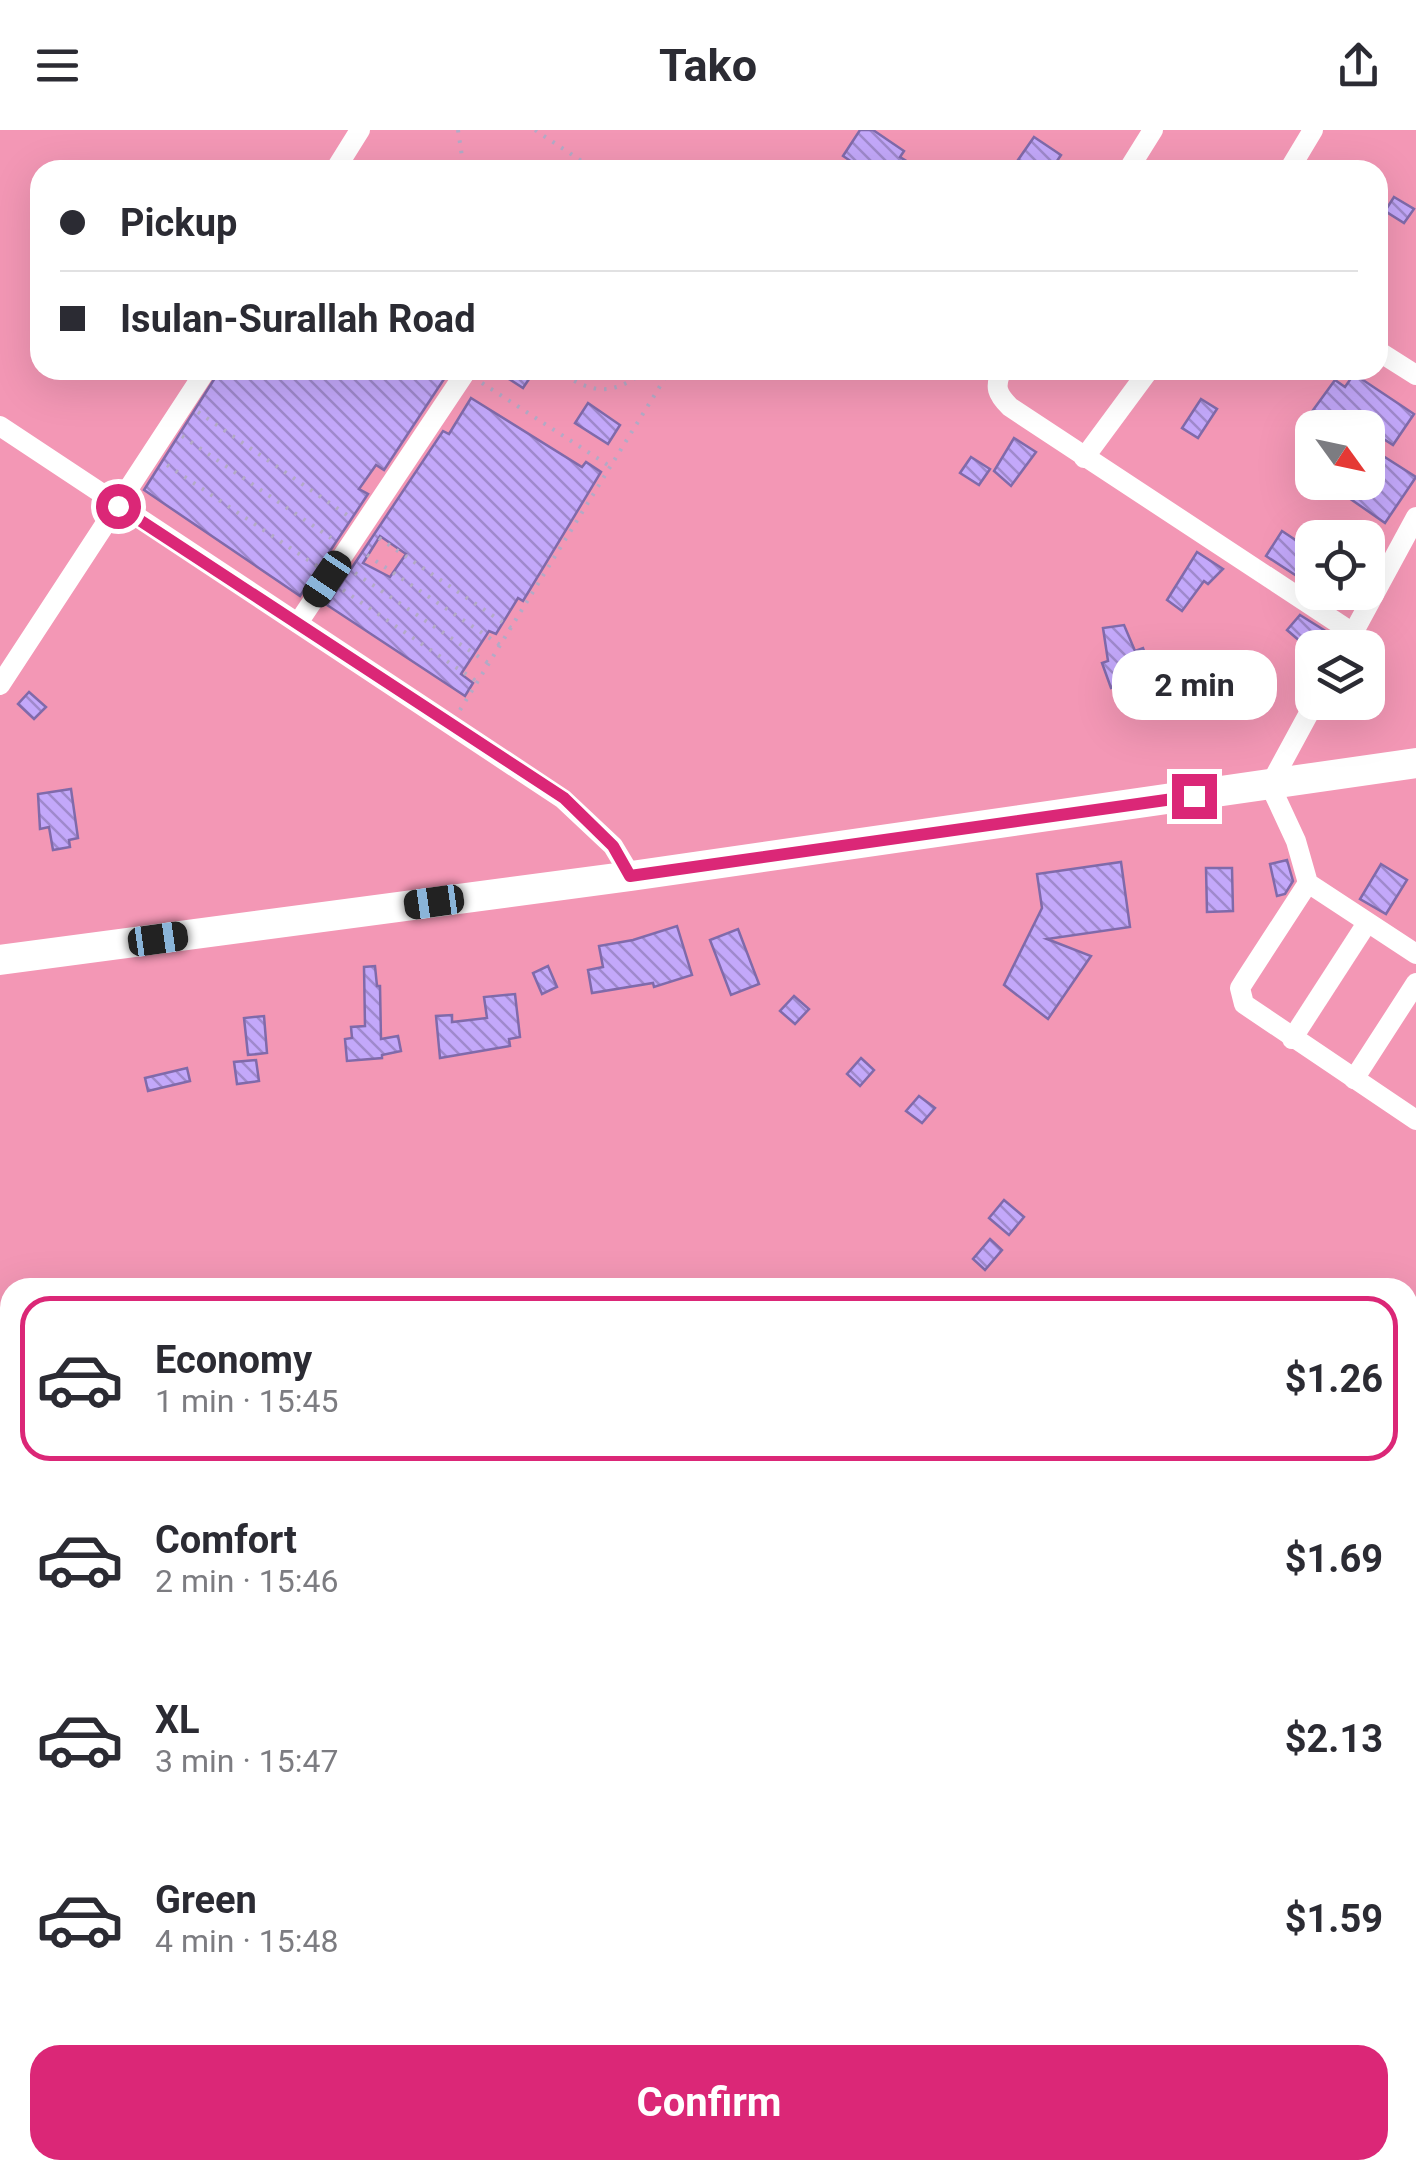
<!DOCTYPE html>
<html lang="en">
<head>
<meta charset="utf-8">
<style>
  body { margin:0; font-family:Roboto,sans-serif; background:#f2f2f3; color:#2b2b33; height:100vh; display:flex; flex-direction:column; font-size:38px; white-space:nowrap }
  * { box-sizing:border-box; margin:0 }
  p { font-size:32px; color:#7c7c81 }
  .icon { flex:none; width:55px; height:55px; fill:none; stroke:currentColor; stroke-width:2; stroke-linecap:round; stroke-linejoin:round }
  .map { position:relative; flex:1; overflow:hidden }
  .sheet { position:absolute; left:0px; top:1148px; width:1418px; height:902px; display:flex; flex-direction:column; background:#fff; border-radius:30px 30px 0 0; box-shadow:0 10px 40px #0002 }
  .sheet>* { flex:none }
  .top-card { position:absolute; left:30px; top:30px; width:1358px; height:220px; border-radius:30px; box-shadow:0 10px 40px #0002; display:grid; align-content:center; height:220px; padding:0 30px; background:#fff }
  .needle { width:65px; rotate:123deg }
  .tools { position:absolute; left:1295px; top:280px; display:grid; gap:20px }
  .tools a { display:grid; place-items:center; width:90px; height:90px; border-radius:20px; background:#fff; box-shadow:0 10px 40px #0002; font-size:50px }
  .end { position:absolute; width:45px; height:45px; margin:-22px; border:12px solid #db2777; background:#fff; box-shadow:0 0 0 5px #fff }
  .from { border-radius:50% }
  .bubble { position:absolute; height:70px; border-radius:30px; background:#fff; box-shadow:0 10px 40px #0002; font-size:32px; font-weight:700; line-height:70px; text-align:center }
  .car { position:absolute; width:30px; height:60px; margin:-30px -15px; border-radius:12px; box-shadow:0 0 8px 2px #0007; background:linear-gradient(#222 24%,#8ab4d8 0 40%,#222 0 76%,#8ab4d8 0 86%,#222 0) }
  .top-card b { display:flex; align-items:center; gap:35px; height:95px; font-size:38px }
  .top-card b+b { border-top:2px solid #e1e1e2 }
  .top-card i { width:25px; height:25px; background:#2b2b33 }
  ul { padding:18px 0 0; list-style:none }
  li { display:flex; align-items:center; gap:30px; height:165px; margin:0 20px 15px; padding:0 10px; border:5px solid transparent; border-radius:30px }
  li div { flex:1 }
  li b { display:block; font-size:38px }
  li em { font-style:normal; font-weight:700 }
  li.selected { border-color:#db2777 }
  li>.icon { width:90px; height:90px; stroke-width:1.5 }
  .button { display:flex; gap:20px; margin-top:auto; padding:20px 30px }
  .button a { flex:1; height:115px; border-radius:30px; background:#db2777; color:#fff; font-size:40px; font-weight:700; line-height:115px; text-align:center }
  header { display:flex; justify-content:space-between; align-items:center; height:130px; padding:0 30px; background:#fff; font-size:45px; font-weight:700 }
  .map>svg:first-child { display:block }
  .park { fill:#f397b5; fill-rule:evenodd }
  .building { fill:url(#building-back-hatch); stroke:#806aaa; stroke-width:2.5; fill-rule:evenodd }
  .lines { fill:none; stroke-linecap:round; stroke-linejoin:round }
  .path { stroke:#b3aac6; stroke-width:4; stroke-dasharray:2.5 8; stroke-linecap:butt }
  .minor { stroke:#fff; stroke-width:20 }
  .highway { stroke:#fff; stroke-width:30 }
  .route { stroke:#db2777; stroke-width:12 }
</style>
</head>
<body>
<header><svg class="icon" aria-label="menu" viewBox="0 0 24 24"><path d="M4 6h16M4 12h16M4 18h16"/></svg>Tako<svg class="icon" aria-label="share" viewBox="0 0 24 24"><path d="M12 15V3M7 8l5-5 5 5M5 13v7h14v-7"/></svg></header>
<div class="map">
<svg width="1416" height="2049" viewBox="0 0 1416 2049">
  <defs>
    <pattern id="building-back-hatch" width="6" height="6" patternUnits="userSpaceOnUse" patternTransform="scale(2.5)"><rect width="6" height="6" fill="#c3a8fa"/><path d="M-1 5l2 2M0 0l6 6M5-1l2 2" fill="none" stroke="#9f89cc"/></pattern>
  </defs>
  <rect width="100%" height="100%" fill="#e8e0fc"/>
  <!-- park -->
  <path class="park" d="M0,0h1416v2049h-1416zM40,40h1338v200h-1338zM1312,298h56v54h-56zM1312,408h56v54h-56zM1312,518h56v54h-56zM10,1158h1398v882h-1398z"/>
  <!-- building -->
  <g class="building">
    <path d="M860,0h13l31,21 -4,6 21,13h-57l-21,-14z"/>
    <path d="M1034,7l27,18 -10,15h-18l-15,-10z"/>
    <path d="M1394,67l20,12 -10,14 -19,-12z"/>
    <path d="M220,240h230l-66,100 -8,-5 -17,24 9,5 -68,102 -156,-106z"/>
    <path d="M495,240h28l8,6 -8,12z"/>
    <path d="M1354,244l60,40 -21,31 -50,-32 -9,15h-34l35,-48 10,7z"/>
    <path d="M471,268l111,69 4,-5 15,10 -78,129 -5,-3 -22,36 -7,-3 -28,43 12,9 -8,13 -138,-91 116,-174 6,3zM380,406l26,18 -16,23 -27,-14z"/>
    <path d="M1201,269l16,10 -19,29 -16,-10z"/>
    <path d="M588,273l32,22 -12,19 -33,-21z"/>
    <path d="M1014,308l22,14 -25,34 -17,-15z"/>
    <path d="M1380,324l36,23 -31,46 -59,-41h42v-9z"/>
    <path d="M971,327l19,12 -11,16 -19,-12z"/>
    <path d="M1282,401l30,20v35l-46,-30z"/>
    <path d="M1197,422l26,17 -15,15 -4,-3 -22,30 -15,-11z"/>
    <path d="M1300,485l24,15 -15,19 -22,-19z"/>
    <path d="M1124,495l11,26 8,-3 13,37 -25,9 -4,-11 -16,5 -9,-25 6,-2 -5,-33z"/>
    <path d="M29,562l17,15 -12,12 -16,-15z"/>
    <path d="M71,659l7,49 -9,2 1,7 -17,3 -4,-23 -9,2 -2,-35z"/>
    <path d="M1287,730l6,21 -8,13 -8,2 -7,-32z"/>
    <path d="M1121,732l9,65 -83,12 44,17 -43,63 -44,-34 38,-77 -5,-34z"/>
    <path d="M1381,734l26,16 -21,34 -26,-15z"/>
    <path d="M1206,738h26l1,43 -26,1z"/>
    <path d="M677,796l15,49 -38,12 -1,-4 -61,10 -4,-23 15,-3 -4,-21 34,-6z"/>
    <path d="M738,799l21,55 -28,11 -21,-55z"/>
    <path d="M375,836l2,20h3l1,53 17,-3 3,15 -19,4v3l-35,3 -2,-22 7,-1 -1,-11 14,-1 -1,-59z"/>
    <path d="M548,836l9,21 -15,7 -9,-21z"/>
    <path d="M515,864l5,43 -11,2 1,7 -70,12 -4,-42 16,-1v7l35,-4 -3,-21z"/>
    <path d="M794,866l15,13 -14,15 -15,-13z"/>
    <path d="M264,886l3,37 -19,2 -4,-37z"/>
    <path d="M861,928l13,12 -14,16 -13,-12z"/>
    <path d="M256,930l3,21 -22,3 -3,-22z"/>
    <path d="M187,938l3,13 -42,10 -3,-13z"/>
    <path d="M919,966l16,12 -13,15 -16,-12z"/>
    <path d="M1004,1070l20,17 -15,18 -20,-17z"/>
    <path d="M990,1109l12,11 -17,20 -12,-11z"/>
  </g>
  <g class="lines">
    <!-- path -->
    <g class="path">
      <path d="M458,0l6,40"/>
      <path d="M535,0l60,40"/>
      <path d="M556,240c35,23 55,28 90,0"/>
      <path d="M482,253l129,84"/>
      <path d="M198,282l149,103"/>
      <path d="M182,306l149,102"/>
      <path d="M167,335l150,101"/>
      <path d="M379,408l132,90"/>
      <path d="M367,425l133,90"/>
      <path d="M355,443l133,90"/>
      <path d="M343,460l133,91"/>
      <path d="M460,580l210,-340"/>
    </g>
    <!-- minor -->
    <g class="minor">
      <path d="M335,40l25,-40"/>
      <path d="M1128,40l25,-40"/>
      <path d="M1289,40l24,-40"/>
      <path d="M1378,221l38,24"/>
      <path d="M1002,240c-8,17 -5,24 8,37l343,226"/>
      <path d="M0,296l563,373 50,47 18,30"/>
      <path d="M1084,328l65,-88"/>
      <path d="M298,493l169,-253"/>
      <path d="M1345,518l71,-131"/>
      <path d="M0,555l206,-315"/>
      <path d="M1315,572l-45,83 26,56 12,42 108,71"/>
      <path d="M1308,753l-63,97 -5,8 4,16 172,116"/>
      <path d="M1292,909l75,-116"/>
      <path d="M1354,949l62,-96"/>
      <path d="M1408,1315l8,-1"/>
      <path d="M0,1394l10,-1"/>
    </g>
    <!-- highway -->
    <path class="highway" d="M0,830l631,-84 785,-113"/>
  </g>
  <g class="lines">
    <!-- route -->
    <path class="route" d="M118,376l446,292 49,48 17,30 564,-80"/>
  </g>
</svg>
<div class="tools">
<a><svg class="needle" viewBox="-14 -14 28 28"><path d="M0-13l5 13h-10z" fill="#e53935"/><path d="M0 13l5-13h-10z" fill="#7c7c81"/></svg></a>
<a><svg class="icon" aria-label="locate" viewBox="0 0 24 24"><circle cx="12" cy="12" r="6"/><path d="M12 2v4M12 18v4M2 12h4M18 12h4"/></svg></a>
<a><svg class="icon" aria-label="layers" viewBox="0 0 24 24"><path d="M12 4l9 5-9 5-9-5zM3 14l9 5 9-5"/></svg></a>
</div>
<i class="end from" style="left:118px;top:376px"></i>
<i class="end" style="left:1194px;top:666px"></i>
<div class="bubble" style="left:1112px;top:520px;width:165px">2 min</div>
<i class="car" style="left:327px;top:449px;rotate:214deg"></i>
<i class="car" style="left:434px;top:772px;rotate:262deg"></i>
<i class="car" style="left:158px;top:809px;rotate:82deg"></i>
<div class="top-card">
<b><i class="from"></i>Pickup</b>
<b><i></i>Isulan-Surallah Road</b>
</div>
<section class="sheet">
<ul>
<li class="selected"><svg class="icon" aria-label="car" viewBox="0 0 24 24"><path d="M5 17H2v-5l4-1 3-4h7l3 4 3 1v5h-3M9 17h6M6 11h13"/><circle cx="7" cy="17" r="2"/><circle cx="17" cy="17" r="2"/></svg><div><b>Economy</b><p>1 min · 15:45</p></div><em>$1.26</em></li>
<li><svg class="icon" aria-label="car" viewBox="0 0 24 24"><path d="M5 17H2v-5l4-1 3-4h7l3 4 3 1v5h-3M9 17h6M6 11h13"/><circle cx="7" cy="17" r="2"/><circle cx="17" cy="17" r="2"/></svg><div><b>Comfort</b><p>2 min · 15:46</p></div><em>$1.69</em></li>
<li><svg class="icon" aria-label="car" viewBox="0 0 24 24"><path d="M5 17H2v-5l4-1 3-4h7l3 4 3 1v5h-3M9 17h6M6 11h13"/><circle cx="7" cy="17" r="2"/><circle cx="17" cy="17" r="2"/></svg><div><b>XL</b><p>3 min · 15:47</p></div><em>$2.13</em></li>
<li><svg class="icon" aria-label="car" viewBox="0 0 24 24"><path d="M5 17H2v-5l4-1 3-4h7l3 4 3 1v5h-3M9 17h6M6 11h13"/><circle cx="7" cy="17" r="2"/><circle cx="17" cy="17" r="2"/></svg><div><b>Green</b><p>4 min · 15:48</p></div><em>$1.59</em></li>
</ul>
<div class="button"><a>Confirm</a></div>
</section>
</div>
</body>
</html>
